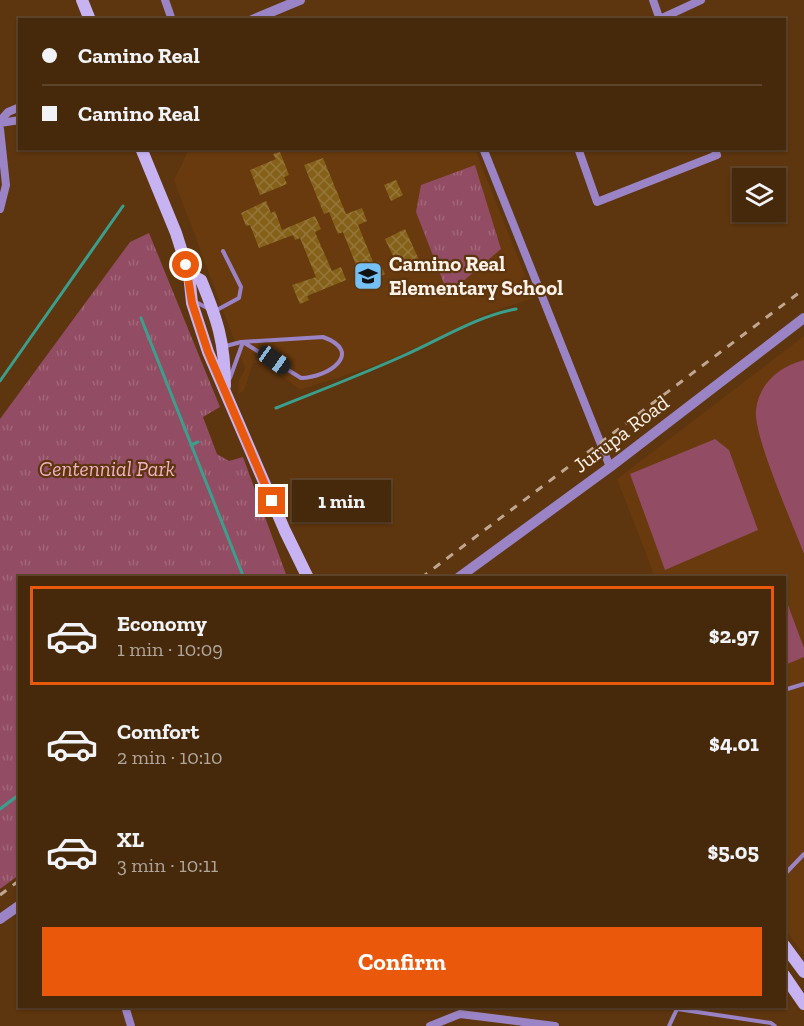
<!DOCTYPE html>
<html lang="en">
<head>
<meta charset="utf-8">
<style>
  body { margin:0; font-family:"Zilla Slab",serif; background:#4d3013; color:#f1f3f6; height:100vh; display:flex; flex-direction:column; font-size:22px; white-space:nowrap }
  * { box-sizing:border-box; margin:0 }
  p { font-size:20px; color:#b0a69c }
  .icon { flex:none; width:33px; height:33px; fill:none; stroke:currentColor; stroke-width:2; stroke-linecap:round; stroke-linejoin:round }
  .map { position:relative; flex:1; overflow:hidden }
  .panel { position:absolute; left:18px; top:576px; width:768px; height:432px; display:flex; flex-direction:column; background:#46280a; border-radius:0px; box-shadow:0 2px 4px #0004,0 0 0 2px #5e442b }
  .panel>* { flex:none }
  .top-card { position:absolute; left:18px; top:18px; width:768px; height:132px; border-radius:0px; box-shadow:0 2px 4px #0004,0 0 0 2px #5e442b; display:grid; align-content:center; height:132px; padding:0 24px; background:#46280a }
  .tools { position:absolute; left:732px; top:168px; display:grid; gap:12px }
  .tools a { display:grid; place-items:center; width:54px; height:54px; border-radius:0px; background:#46280a; box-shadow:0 2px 4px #0004,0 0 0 2px #5e442b; font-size:30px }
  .end { position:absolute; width:27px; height:27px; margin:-14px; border:8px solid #ea580c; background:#fff; box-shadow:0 0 0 3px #fff }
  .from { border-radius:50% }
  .bubble { position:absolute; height:42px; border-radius:0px; background:#46280a; box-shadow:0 2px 4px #0004,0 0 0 2px #5e442b; font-size:20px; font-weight:700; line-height:42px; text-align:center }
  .car { position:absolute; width:18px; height:36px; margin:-18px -9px; border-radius:8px; box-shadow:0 0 4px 2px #0007; background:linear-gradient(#222 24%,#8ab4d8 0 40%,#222 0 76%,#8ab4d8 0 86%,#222 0) }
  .top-card b { display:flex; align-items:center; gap:21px; height:57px; font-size:22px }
  .top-card b+b { border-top:2px solid #5e442b }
  .top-card i { width:15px; height:15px; background:#f1f3f6 }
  ul { padding:10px 0 0; list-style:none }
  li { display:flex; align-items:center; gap:18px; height:99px; margin:0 12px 9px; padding:0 12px; border:3px solid transparent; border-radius:0px }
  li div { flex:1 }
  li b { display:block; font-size:22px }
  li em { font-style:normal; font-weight:700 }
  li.selected { border-color:#ea580c }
  li>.icon { width:54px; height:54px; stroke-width:1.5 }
  .primary-button { display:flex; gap:12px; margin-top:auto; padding:12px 24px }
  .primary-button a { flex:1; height:69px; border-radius:0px; background:#ea580c; color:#fff; font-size:24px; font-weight:700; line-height:69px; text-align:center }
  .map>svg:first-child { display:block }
  .built { fill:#683a0d }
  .grass { fill:url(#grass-tufts) }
  .pitch { fill:#924c63 }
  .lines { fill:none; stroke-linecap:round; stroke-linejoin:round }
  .stream { stroke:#3b9f8e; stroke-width:3 }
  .building { fill:url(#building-cross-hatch) }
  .service { stroke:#9b84c6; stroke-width:4 }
  .minor { stroke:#9b84c6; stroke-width:8 }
  .tertiary { stroke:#9b84c6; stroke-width:10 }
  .secondary { stroke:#c8b3f2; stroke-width:12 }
  .rail { stroke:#bfa792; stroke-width:3; stroke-dasharray:8 8; stroke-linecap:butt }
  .route { stroke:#ea580c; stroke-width:8 }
  .labels { text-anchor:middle; stroke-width:4.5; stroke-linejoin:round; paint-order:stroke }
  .poi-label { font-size:21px; font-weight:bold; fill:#fff2e8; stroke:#5d350e; text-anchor:start }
  .street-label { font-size:21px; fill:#fff2e8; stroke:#5d350e }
  .park-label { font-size:21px; font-style:italic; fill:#efb1c3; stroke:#5d350e }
</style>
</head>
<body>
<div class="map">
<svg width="804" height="1026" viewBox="0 0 804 1026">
  <defs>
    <pattern id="grass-tufts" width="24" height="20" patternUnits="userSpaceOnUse" patternTransform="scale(1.5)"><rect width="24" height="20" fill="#924c63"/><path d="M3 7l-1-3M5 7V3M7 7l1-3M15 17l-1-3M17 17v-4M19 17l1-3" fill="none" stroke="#a26679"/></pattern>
    <pattern id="building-cross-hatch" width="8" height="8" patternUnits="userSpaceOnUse" patternTransform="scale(1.5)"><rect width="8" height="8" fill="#846019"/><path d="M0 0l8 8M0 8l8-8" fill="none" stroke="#96773a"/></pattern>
  </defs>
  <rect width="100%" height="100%" fill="#5d350e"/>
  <!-- built -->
  <g class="built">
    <path d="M189,149h286l59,149 -46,15 -62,31 -49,21 -77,25 -36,-28 -11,1 -9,28 -6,3 1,-14 6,-11 -71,-189z"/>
    <path d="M804,336v618l-19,-24 -1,-352 -129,-1 -38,-98z"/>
  </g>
  <!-- grass -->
  <g class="grass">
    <path d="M475,165l26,84 -53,45 -32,-82 5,-27z"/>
    <path d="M149,233l71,174 -17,10 14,37 12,7 14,-4 44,120 -267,1 -1,297 -19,14v-470l130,-177z"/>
  </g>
  <!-- pitch -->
  <g class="pitch">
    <path d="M804,360v194c-11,-30 -51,-118 -48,-144 3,-27 24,-44 48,-50z"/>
    <path d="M715,439l14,11 29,80 -93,40 -35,-96z"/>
    <path d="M785,597l19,51v9l-19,8z"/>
  </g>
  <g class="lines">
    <!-- stream -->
    <g class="stream">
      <path d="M141,318l103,260"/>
      <path d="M0,381l123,-175"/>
      <path d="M276,408c43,-17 87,-34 129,-53 36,-16 72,-39 111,-46"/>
      <path d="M191,445l7,-3"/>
      <path d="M0,809l20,-15"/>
    </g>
  </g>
  <!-- building -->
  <g class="building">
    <path d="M280,152l9,23 -5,2 3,7 -27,11 -10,-25 26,-11 -3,-5z"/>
    <path d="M323,158l23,56 16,-6 5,13 -9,4 16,39 5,-2 6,12 -19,10 -7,1 -5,-13 4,-2 -15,-38 -5,2 -9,-22 -5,2 -20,-49z"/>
    <path d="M396,180l7,15 -12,6 -7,-16z"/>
    <path d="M266,201l5,12 4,-2 7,19 33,-14 6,13 -6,3 17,39 9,-4 5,13 -39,16 2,4 -9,4 -8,-19 24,-8 -16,-39 -5,2 -2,-5 -34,13 -9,-23 -4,1 -5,-13z"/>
    <path d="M405,229l15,33 -9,5 -3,-5 -10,4 -13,-27z"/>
  </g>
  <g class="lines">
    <!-- service -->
    <g class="service">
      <path d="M194,301l15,8"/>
      <path d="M215,311l24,-13 2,-11 -18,-36"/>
      <path d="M226,346l15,-4 82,-5c42,15 5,41 -22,41l-58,-36"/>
      <path d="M230,378l13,-36"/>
      <path d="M784,690l20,-6"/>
      <path d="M784,875l20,-21"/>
      <path d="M669,1026l8,-17 94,14 4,3"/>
    </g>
    <!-- minor -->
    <g class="minor">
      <path d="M165,0l7,20"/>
      <path d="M653,0l7,20"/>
      <path d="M660,19l41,-19"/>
      <path d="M0,121l8,-9 12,-5"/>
      <path d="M0,123l20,-3"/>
      <path d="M0,129l6,56 -6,24"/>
      <path d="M483,148l127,319"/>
      <path d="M578,148l19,54 120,-47 -3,-7"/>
      <path d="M125,1006l6,20"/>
      <path d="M430,1026l30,-12 95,12"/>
    </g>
    <!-- tertiary -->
    <g class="tertiary">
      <path d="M252,20l48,-20"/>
      <path d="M458,578l152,-111 194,-149"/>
      <path d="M0,919l20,-14"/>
    </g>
    <!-- secondary -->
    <g class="secondary">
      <path d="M82,0l8,20"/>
      <path d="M141,148l35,85 13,41 3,29 16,49 77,179 23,47"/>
      <path d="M189,274l12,6c16,39 24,62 24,106"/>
      <path d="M784,945l20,27"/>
      <path d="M784,975l20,29"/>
    </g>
    <!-- rail -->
    <g class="rail">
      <path d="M421,578l383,-289"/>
      <path d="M0,895l20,-15"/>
    </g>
  </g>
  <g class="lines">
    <!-- route -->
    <path class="route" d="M186,265l6,38 16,49 64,149"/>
  </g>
  <!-- icons -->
  <defs>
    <g id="school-square" transform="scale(1.5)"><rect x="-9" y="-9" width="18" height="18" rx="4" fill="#73c1f5" stroke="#5d350e"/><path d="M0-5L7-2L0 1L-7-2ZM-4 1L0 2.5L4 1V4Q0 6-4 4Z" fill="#111"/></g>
  </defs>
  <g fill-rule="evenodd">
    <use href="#school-square" x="368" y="276"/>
  </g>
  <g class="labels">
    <!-- poi labels -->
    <g class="poi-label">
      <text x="389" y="271">Camino Real<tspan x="389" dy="24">Elementary School</tspan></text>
    </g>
    <!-- street labels -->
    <g class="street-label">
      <text transform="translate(621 434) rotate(-37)" y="7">Jurupa Road</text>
    </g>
    <!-- park labels -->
    <g class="park-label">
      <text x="107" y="476">Centennial Park</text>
    </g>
  </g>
</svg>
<div class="tools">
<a><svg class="icon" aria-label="layers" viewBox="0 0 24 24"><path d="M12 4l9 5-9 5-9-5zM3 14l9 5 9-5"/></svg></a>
</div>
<i class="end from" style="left:186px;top:265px"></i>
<i class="end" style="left:272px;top:501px"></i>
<div class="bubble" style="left:292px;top:480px;width:99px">1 min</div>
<i class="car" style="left:274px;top:360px;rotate:125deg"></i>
<div class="top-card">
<b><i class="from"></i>Camino Real</b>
<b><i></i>Camino Real</b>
</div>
<section class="panel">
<ul>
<li class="selected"><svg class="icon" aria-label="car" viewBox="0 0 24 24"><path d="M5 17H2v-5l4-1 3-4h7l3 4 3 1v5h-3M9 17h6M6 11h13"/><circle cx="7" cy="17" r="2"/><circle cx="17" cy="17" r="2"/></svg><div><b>Economy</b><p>1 min · 10:09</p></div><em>$2.97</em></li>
<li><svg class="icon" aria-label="car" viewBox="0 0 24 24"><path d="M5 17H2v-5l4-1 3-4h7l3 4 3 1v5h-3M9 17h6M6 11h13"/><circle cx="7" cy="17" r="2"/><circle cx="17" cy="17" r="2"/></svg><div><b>Comfort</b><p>2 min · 10:10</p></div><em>$4.01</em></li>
<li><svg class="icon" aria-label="car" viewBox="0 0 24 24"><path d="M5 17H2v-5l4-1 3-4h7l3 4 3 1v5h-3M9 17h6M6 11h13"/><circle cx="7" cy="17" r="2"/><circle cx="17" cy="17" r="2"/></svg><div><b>XL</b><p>3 min · 10:11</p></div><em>$5.05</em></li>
</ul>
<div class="primary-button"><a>Confirm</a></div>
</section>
</div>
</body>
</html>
